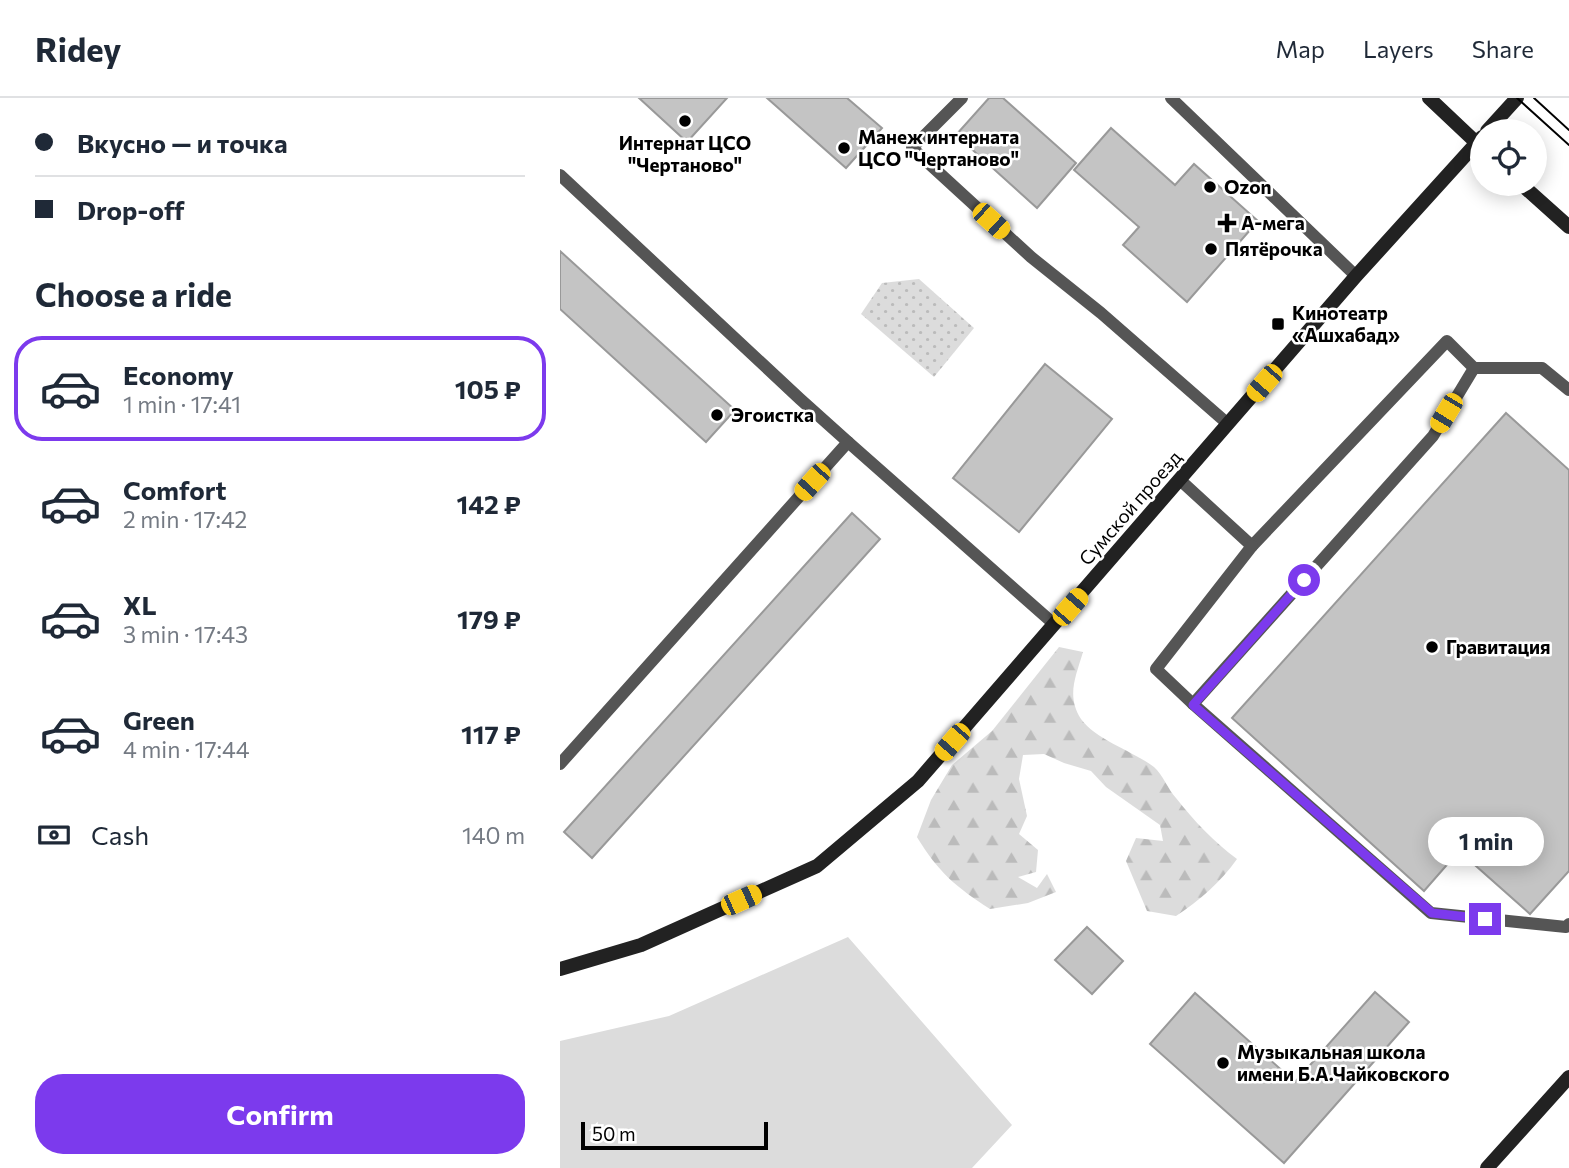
<!DOCTYPE html>
<html lang="en">
<head>
<meta charset="utf-8">
<style>
  body { margin:0; font-family:Commissioner,sans-serif; background:#f2f2f3; color:#1f2937; height:100vh; display:flex; flex-direction:column; font-size:26px; white-space:nowrap }
  * { box-sizing:border-box; margin:0 }
  p { font-size:23px; color:#747a83 }
  .icon { flex:none; width:38px; height:38px; fill:none; stroke:currentColor; stroke-width:2; stroke-linecap:round; stroke-linejoin:round }
  .map { position:relative; flex:1; overflow:hidden }
  .details { display:flex; flex-direction:column; background:#fff; width:560px }
  .details>* { flex:none }
  .banner { display:grid; align-content:center; height:154px; padding:0 35px; background:#fff }
  .tools { position:absolute; left:910px; top:21px; display:grid; gap:14px }
  .tools a { display:grid; place-items:center; width:77px; height:77px; border-radius:50%; background:#fff; box-shadow:0 4px 18px #0003; font-size:35px }
  .scale { position:absolute; left:21px; bottom:18px; width:187px; box-sizing:border-box; padding-left:7px; border:4px solid #000; border-top:0; font-size:19px; line-height:24px; white-space:nowrap; color:#000; -webkit-text-stroke:5px #fff; paint-order:stroke }
  .end { position:absolute; width:32px; height:32px; margin:-16px; border:9px solid #7c3aed; background:#fff; box-shadow:0 0 0 4px #fff }
  .from { border-radius:50% }
  .bubble { position:absolute; height:49px; border-radius:24px; background:#fff; box-shadow:0 4px 18px #0003; font-size:23px; font-weight:700; line-height:49px; text-align:center }
  .car { position:absolute; width:21px; height:42px; margin:-21px -10px; border-radius:9px; box-shadow:0 0 5px 2px #0007; background:linear-gradient(#f5c518 24%,#345 0 40%,#f5c518 0 76%,#345 0 86%,#f5c518 0) }
  .banner b { display:flex; align-items:center; gap:24px; height:66px; font-size:26px }
  .banner b+b { border-top:2px solid #e0e1e3 }
  .banner i { width:18px; height:18px; background:#1f2937 }
  ul { padding:0; list-style:none }
  li { display:flex; align-items:center; gap:21px; height:105px; margin:0 14px 10px; padding:0 21px; border:4px solid transparent; border-radius:28px }
  li div { flex:1 }
  li b { display:block; font-size:26px }
  li em { font-style:normal; font-weight:700 }
  li.selected { border-color:#7c3aed }
  li>.icon { width:63px; height:63px; stroke-width:1.5 }
  h2 { padding:0 35px; font-size:32px; line-height:84px }
  .pay { display:flex; align-items:center; gap:18px; height:77px; padding:0 35px; font-size:26px }
  .pay p { margin-inline-start:auto }
  .action { display:flex; gap:14px; margin-top:auto; padding:14px 35px }
  .action a { flex:1; height:80px; border-radius:28px; background:#7c3aed; color:#fff; font-size:28px; font-weight:700; line-height:80px; text-align:center }
  header { display:flex; align-items:center; gap:42px; box-sizing:border-box; height:98px; padding:0 35px; background:#fff; border-bottom:2px solid #e0e1e3 }
  header strong { font-size:33px }
  nav { display:flex; gap:38px; margin-inline-start:auto; font-size:24px }
  main { display:flex; flex:1; min-height:0 }
  .map>svg:first-child { display:block }
  .green { fill:#dcdcdc }
  .forest { fill:url(#forest-firs) }
  .park { fill:url(#park-dots) }
  .building { fill:#c4c4c4; stroke:#999; stroke-width:2 }
  .lines { fill:none; stroke-linecap:round; stroke-linejoin:round }
  .lane { stroke:#555; stroke-width:12 }
  .secondary { stroke:#222; stroke-width:14 }
  .tram { stroke:#000; stroke-width:2 }
  .route { stroke:#7c3aed; stroke-width:9 }
  .poi-dot { fill:#000; stroke:#fff; stroke-width:2.5 }
  .labels { text-anchor:middle; stroke-width:5; stroke-linejoin:round; paint-order:stroke }
  .poi-label { font-size:19px; font-weight:bold; fill:#000; stroke:#fff; text-anchor:start }
  .street-label { font-size:19px; fill:#000; stroke:#fff }
</style>
</head>
<body>
<header>
<strong>Ridey</strong>
<nav><a>Map</a><a>Layers</a><a>Share</a></nav>
</header>
<main>
<section class="details">
<div class="banner">
<b><i class="from"></i>Вкусно — и точка</b>
<b><i></i>Drop-off</b>
</div>
<h2>Choose a ride</h2>
<ul>
<li class="selected"><svg class="icon" aria-label="car" viewBox="0 0 24 24"><path d="M5 17H2v-5l4-1 3-4h7l3 4 3 1v5h-3M9 17h6M6 11h13"/><circle cx="7" cy="17" r="2"/><circle cx="17" cy="17" r="2"/></svg><div><b>Economy</b><p>1 min · 17:41</p></div><em>105 ₽</em></li>
<li><svg class="icon" aria-label="car" viewBox="0 0 24 24"><path d="M5 17H2v-5l4-1 3-4h7l3 4 3 1v5h-3M9 17h6M6 11h13"/><circle cx="7" cy="17" r="2"/><circle cx="17" cy="17" r="2"/></svg><div><b>Comfort</b><p>2 min · 17:42</p></div><em>142 ₽</em></li>
<li><svg class="icon" aria-label="car" viewBox="0 0 24 24"><path d="M5 17H2v-5l4-1 3-4h7l3 4 3 1v5h-3M9 17h6M6 11h13"/><circle cx="7" cy="17" r="2"/><circle cx="17" cy="17" r="2"/></svg><div><b>XL</b><p>3 min · 17:43</p></div><em>179 ₽</em></li>
<li><svg class="icon" aria-label="car" viewBox="0 0 24 24"><path d="M5 17H2v-5l4-1 3-4h7l3 4 3 1v5h-3M9 17h6M6 11h13"/><circle cx="7" cy="17" r="2"/><circle cx="17" cy="17" r="2"/></svg><div><b>Green</b><p>4 min · 17:44</p></div><em>117 ₽</em></li>
</ul>
<div class="pay"><svg class="icon" aria-label="cash" viewBox="0 0 24 24"><path d="M3 7h18v10H3z"/><circle cx="12" cy="12" r="2"/></svg>Cash<p>140 m</p></div>
<div class="action"><a>Confirm</a></div>
</section>
<div class="map">
<svg width="1009" height="1070" viewBox="0 0 1009 1070">
  <defs>
    <pattern id="forest-firs" width="22" height="20" patternUnits="userSpaceOnUse" patternTransform="scale(1.75)"><rect width="22" height="20" fill="#dcdcdc"/><path d="M5 1l3.5 6h-7zM16 11l3.5 6h-7z" fill="#bbb"/></pattern>
    <pattern id="park-dots" width="8" height="8" patternUnits="userSpaceOnUse" patternTransform="scale(1.75)"><rect width="8" height="8" fill="#dcdcdc"/><path d="M2 2h.1M6 6h.1" fill="none" stroke="#bbb" stroke-width="1.8" stroke-linecap="round"/></pattern>
  </defs>
  <rect width="100%" height="100%" fill="#fff"/>
  <!-- green -->
  <path class="green" d="M288,839l164,188 -40,43h-412v-127l109,-25z"/>
  <!-- forest -->
  <path class="forest" d="M499,549l24,5c-7,24 -17,44 -2,67 15,21 52,32 73,48 9,8 14,22 22,31 18,23 38,44 61,61 -17,24 -37,41 -61,57l-29,-5 -21,-50 10,-23 27,3 -3,-16 -54,-38 -15,-16 -27,-8 -20,-9 -21,1 -4,24 8,37 -8,18 19,16 -2,22 -18,5 19,11 10,-14 9,18 -28,11 -38,6c-34,-22 -52,-37 -73,-72l14,-37 21,-35 40,-34z"/>
  <!-- park -->
  <path class="park" d="M359,181l55,49 -40,49 -73,-63 21,-31z"/>
  <!-- building -->
  <g class="building">
    <path d="M79,0h88l-40,44z"/>
    <path d="M207,0h80l35,30 -36,40z"/>
    <path d="M429,0h14l73,65 -39,45 -81,-73z"/>
    <path d="M551,30l64,57 19,-21 64,57 -71,81 -64,-57 16,-18 -65,-57z"/>
    <path d="M0,153l175,159 -29,32 -146,-133z"/>
    <path d="M485,266l67,55 -93,113 -66,-54z"/>
    <path d="M946,315l63,57v401l-39,43 -71,-63 -35,40 -192,-173z"/>
    <path d="M292,415l28,26 -288,319 -28,-26z"/>
    <path d="M527,829l36,34 -31,33 -37,-34z"/>
    <path d="M815,894l34,30 -125,141 -134,-119 45,-51 100,89z"/>
  </g>
  <g class="lines">
    <!-- lane -->
    <g class="lane">
      <path d="M402,0l-50,50 119,109 70,56 127,111"/>
      <path d="M611,0l185,178"/>
      <path d="M0,77l240,224 48,43"/>
      <path d="M914,270h68l27,22"/>
      <path d="M620,382l72,66 195,-205 27,27 -41,68 -240,268 238,209 135,14 3,-3"/>
      <path d="M633,606l-37,-35 96,-123"/>
      <path d="M0,666l288,-322 206,182"/>
    </g>
    <!-- secondary -->
    <g class="secondary">
      <path d="M869,0l53,50"/>
      <path d="M927,33l30,-33"/>
      <path d="M961,86l48,43"/>
      <path d="M0,871l81,-24 176,-79 101,-85 438,-505 126,-139"/>
      <path d="M927,1070l82,-91"/>
    </g>
    <!-- tram -->
    <g class="tram">
      <path d="M957,0l52,47"/>
      <path d="M974,0l35,32"/>
    </g>
  </g>
  <g class="lines">
    <!-- route -->
    <path class="route" d="M744,482l-111,125 239,208 53,6"/>
  </g>
  <!-- markers -->
  <g class="poi-dot">
    <circle cx="125" cy="23" r="7"/>
    <circle cx="284" cy="50" r="7"/>
    <circle cx="650" cy="89" r="7"/>
    <path d="M663.5 114.5h7v7h7v7h-7v7h-7v-7h-7v-7h7z"/>
    <circle cx="651" cy="151" r="7"/>
    <rect x="711" y="219" width="14" height="14" rx="3.5"/>
    <circle cx="157" cy="317" r="7"/>
    <circle cx="872" cy="549" r="7"/>
    <circle cx="663" cy="965" r="7"/>
  </g>
  <g class="labels">
    <!-- poi labels -->
    <g class="poi-label">
      <text x="298" y="46">Манеж интерната<tspan x="298" dy="22">ЦСО "Чертаново"</tspan></text>
      <text x="125" y="52" text-anchor="middle">Интернат ЦСО<tspan x="125" dy="22">"Чертаново"</tspan></text>
      <text x="664" y="96">Ozon</text>
      <text x="681" y="132">А-мега</text>
      <text x="665" y="158">Пятёрочка</text>
      <text x="732" y="222">Кинотеатр<tspan x="732" dy="22">«Ашхабад»</tspan></text>
      <text x="171" y="324">Эгоистка</text>
      <text x="886" y="556">Гравитация</text>
      <text x="677" y="961">Музыкальная школа<tspan x="677" dy="22">имени Б.А.Чайковского</tspan></text>
    </g>
    <!-- street labels -->
    <g class="street-label">
      <text transform="translate(570 410) rotate(-49)" y="7">Сумской проезд</text>
    </g>
  </g>
</svg>
<div class="tools">
<a><svg class="icon" aria-label="locate" viewBox="0 0 24 24"><circle cx="12" cy="12" r="6"/><path d="M12 2v4M12 18v4M2 12h4M18 12h4"/></svg></a>
</div>
<div class="scale">50 m</div>
<i class="end from" style="left:744px;top:482px"></i>
<i class="end" style="left:925px;top:821px"></i>
<div class="bubble" style="left:868px;top:719px;width:116px">1 min</div>
<i class="car" style="left:431px;top:123px;rotate:132deg"></i>
<i class="car" style="left:704px;top:285px;rotate:221deg"></i>
<i class="car" style="left:886px;top:315px;rotate:211deg"></i>
<i class="car" style="left:252px;top:384px;rotate:222deg"></i>
<i class="car" style="left:510px;top:509px;rotate:41deg"></i>
<i class="car" style="left:392px;top:644px;rotate:221deg"></i>
<i class="car" style="left:181px;top:802px;rotate:66deg"></i>
</div>
</main>
</body>
</html>
